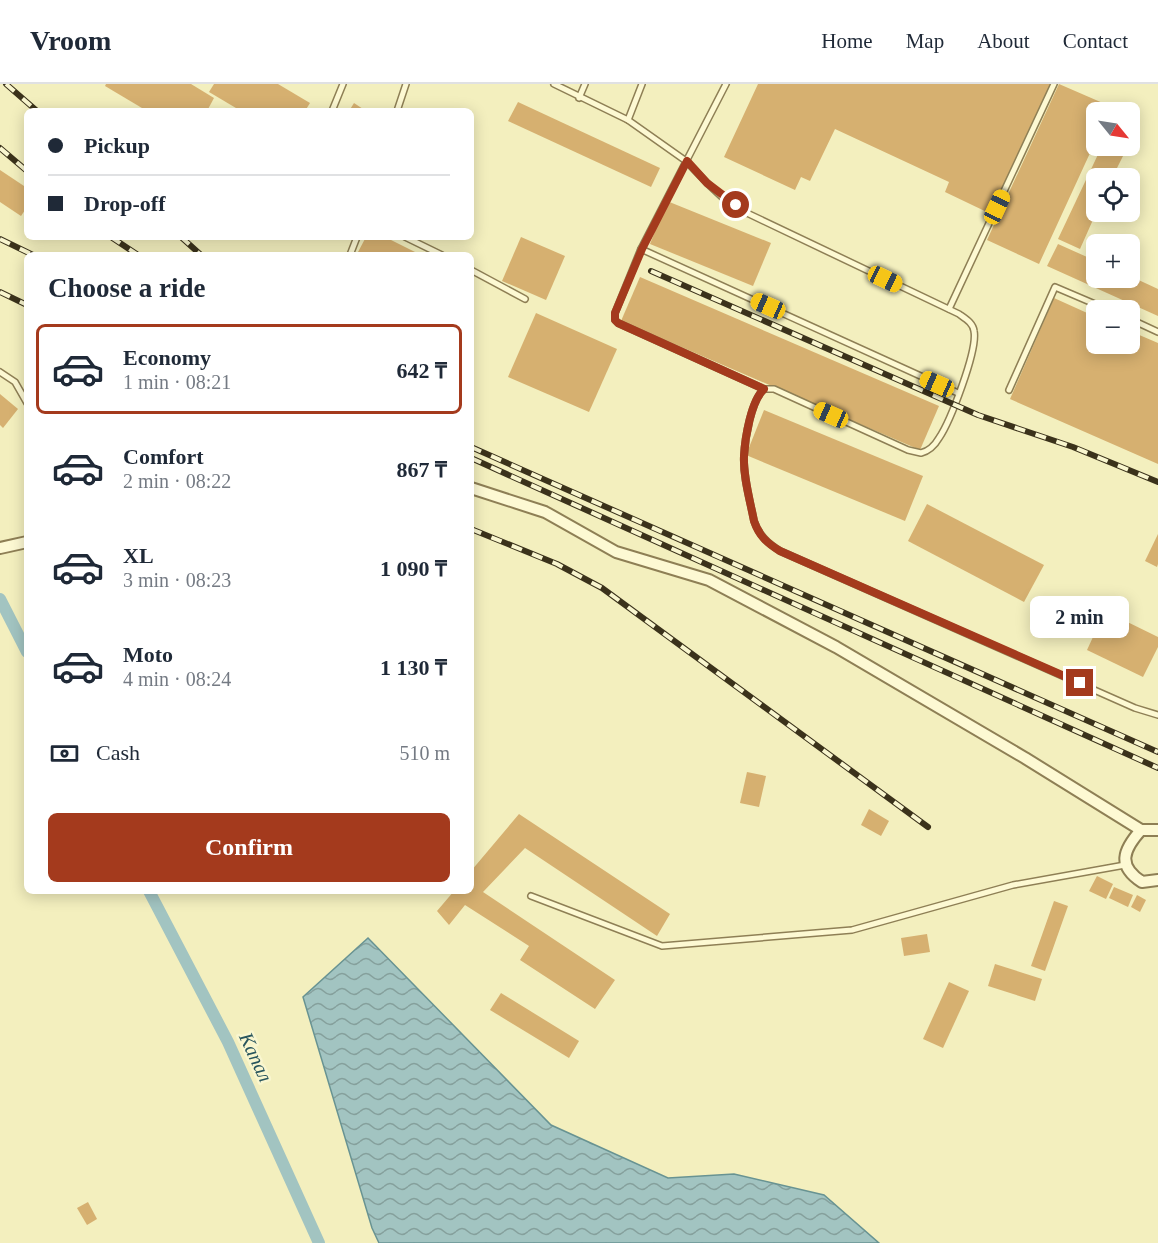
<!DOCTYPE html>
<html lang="en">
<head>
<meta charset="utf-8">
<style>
  body { margin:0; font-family:"Times New Roman",serif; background:#f2f2f3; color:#1f2937; height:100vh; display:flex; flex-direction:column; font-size:22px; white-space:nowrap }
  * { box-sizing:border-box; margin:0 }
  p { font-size:20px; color:#747a83 }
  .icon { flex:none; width:33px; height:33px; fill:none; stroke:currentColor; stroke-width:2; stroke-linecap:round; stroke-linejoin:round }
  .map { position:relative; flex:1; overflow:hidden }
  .side { position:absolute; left:24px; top:168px; width:450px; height:642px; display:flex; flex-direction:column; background:#fff; border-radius:9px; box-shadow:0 3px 15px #0003 }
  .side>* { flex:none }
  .banner { position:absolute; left:24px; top:24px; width:450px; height:132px; border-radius:9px; box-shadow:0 3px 15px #0003; display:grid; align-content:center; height:132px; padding:0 24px; background:#fff }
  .needle { width:39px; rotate:120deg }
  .fabs { position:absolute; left:1086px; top:18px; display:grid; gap:12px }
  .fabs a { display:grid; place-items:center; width:54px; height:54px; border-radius:9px; background:#fff; box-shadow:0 3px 15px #0003; font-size:30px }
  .end { position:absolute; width:27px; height:27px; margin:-14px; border:8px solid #a43a1d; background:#fff; box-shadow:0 0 0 3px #fff }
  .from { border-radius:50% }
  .bubble { position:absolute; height:42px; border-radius:9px; background:#fff; box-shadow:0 3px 15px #0003; font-size:20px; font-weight:800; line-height:42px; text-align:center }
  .car { position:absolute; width:18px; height:36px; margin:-18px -9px; border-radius:8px; box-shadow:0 0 4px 2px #0007; background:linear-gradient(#f5c518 24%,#345 0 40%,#f5c518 0 76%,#345 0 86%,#f5c518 0) }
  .banner b { display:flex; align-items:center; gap:21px; height:57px; font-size:22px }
  .banner b+b { border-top:2px solid #e0e1e3 }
  .banner i { width:15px; height:15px; background:#1f2937 }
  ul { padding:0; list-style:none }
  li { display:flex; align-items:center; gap:18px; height:90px; margin:0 12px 9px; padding:0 12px; border:3px solid transparent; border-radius:9px }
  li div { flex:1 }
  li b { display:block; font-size:22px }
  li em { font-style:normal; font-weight:800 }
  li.on { border-color:#a43a1d }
  li>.icon { width:54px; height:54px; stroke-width:1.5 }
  h2 { padding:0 24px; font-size:27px; line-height:72px }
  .pay { display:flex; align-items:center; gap:15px; height:66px; padding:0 24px; font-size:22px }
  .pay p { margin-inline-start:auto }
  .button { display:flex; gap:12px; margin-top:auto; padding:12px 24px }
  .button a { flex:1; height:69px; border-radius:9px; background:#a43a1d; color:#fff; font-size:24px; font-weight:800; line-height:69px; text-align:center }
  header { display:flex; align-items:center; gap:36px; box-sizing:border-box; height:84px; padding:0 30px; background:#fff; border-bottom:2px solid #e0e1e3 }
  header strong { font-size:28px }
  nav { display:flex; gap:33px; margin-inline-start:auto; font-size:21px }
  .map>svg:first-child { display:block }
  .water { fill:url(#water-waves); stroke:#689392; stroke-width:1.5 }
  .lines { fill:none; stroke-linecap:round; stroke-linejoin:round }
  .canal { stroke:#a2c4c1; stroke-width:12 }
  .building { fill:#d6b070 }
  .lane-casing { stroke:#8e7f55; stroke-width:8 }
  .street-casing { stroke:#8e7f55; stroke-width:14 }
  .lane { stroke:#fdf9d3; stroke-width:5 }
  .street { stroke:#fdf9d3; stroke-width:10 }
  .rail-casing { stroke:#3b321b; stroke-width:6 }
  .rail { stroke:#f9f6cf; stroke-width:4; stroke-dasharray:11; stroke-linecap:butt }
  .route { stroke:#a43a1d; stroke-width:8 }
  .labels { text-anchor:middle; stroke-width:5; stroke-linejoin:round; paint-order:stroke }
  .water-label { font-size:20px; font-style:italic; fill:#28555d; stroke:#f9f6cf }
</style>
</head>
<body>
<header>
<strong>Vroom</strong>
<nav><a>Home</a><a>Map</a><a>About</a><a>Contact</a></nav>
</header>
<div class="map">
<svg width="1158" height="1159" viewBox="0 0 1158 1159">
  <defs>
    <pattern id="water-waves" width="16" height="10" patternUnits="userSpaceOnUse" patternTransform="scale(1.5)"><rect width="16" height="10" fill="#a2c4c1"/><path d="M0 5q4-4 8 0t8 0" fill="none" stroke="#85a09c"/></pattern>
  </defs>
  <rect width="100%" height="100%" fill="#f3efbe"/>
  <!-- water -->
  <path class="water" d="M368,854l183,187 117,53 66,-4 90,21 55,48h-500l-7,-15 -69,-231z"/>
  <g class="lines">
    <!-- canal -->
    <g class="canal">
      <path d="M0,515l27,53"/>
      <path d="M149,807l79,151 91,201"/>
    </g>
  </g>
  <!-- building -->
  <g class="building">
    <path d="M106,0h85l23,14 -7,13h-60l-42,-25z"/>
    <path d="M214,0h64l32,19 -5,8h-64l-32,-19z"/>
    <path d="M758,0h294l-61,130 -46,-22 4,-10 -114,-53 -25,52 -9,-4 -6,13 -71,-33z"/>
    <path d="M1059,0l53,23 -3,5h-13v28l-57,124 -52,-24z"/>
    <path d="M518,18l142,66 -9,19 -143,-66z"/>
    <path d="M354,19l12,8h-17z"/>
    <path d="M1102,62h26l-16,32h-16v35l-16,36 -22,-10z"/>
    <path d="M0,86l27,18v19l-6,9 -21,-14z"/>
    <path d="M667,117l104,42 -18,43 -103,-42z"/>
    <path d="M366,153h19l36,18h-57l-6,-3z"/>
    <path d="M521,153l44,19 -19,44 -44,-19z"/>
    <path d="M1058,160l38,17v17l34,-2 28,13v27l-111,-50z"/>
    <path d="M640,193l299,129 -19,44 -299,-129z"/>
    <path d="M1054,214l42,19v27h34v-13l28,12v121l-148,-65z"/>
    <path d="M536,229l81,36 -28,63 -81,-35z"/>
    <path d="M0,310l18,15 -15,19 -3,-3z"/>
    <path d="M764,326l159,66 -18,45 -159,-66z"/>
    <path d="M927,420l117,61 -20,37 -116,-61z"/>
    <path d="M1158,450v30l-1,3 -12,-6z"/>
    <path d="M1105,527l53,26v10l-15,30 -56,-27z"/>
    <path d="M747,688l19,4 -7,31 -19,-4z"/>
    <path d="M869,725l20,12 -8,15 -20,-11z"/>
    <path d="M519,730l151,100 -13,22 -132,-88 -42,44 132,88 -20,29 -75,-49 9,-14 -64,-41 -16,20 -12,-14 17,-20h17v-20z"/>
    <path d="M1097,792l16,8 -7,15 -17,-8z"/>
    <path d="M1114,803l19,8 -5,12 -19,-9z"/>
    <path d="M1137,811l9,5 -6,12 -9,-5z"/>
    <path d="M1054,817l14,5 -23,65 -14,-5z"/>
    <path d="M927,850l3,18 -26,4 -3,-18z"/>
    <path d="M995,880l47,15 -7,22 -47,-15z"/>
    <path d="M949,898l20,9 -26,57 -20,-9z"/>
    <path d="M501,909l78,48 -10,17 -79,-48z"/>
    <path d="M88,1118l9,17 -10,6 -10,-17z"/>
  </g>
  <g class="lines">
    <!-- lane casing -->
    <g class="lane-casing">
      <g id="lane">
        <path d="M554,0l74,36 58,41 21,22 15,14 27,17 210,100c7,5 14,9 15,17 4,19 -24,91 -35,107 -4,7 -10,13 -18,15l-13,-3 -134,-61h-10c-13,12 -19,49 -20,67 -1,21 6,44 10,65 5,14 13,22 26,30l355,157 23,7"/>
        <path d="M726,0l-85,165 -26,64v7l3,3 146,66"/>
        <path d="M579,14l6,-14"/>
        <path d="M332,27l11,-27"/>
        <path d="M397,27l9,-27"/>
        <path d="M628,36l14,-36"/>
        <path d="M405,153l37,18"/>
        <path d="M641,165l317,144"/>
        <path d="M350,171l7,-18"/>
        <path d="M471,186l54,29"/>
        <path d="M949,225l105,-225"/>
        <path d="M1130,235l28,13"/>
        <path d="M0,288l15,10 12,21"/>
        <path d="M1009,306l46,-103 54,23"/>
        <path d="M531,812l131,50 190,-16 161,-45 112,-20"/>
      </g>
    </g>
    <!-- street casing -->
    <g class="street-casing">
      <g id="street">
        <path d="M471,404l74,24 71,40 93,28 127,67 189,111 116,72h17"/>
        <path d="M0,464l27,-6"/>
        <path d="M1141,746c-18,20 -24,36 1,52l16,-2"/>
      </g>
    </g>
    <!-- lane -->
    <use href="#lane" class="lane"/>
    <!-- street -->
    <use href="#street" class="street"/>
    <!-- rail casing -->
    <g class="rail-casing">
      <g id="rail">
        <path d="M6,0l31,27"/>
        <path d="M0,64l27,23"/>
        <path d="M111,153l27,18"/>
        <path d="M181,153l20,18"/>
        <path d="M0,155l33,16"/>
        <path d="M651,187l327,144 95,32 85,35"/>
        <path d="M0,208l27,13"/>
        <path d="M471,363l687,305"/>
        <path d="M471,374l687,310"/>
        <path d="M471,445l86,35 45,24 326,239"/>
      </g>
    </g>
    <!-- rail -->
    <use href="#rail" class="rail"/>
  </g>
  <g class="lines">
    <!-- route -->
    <path class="route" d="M736,121l-29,-22 -20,-22 -45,88 -27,64v7l3,3 146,66c-13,12 -19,49 -20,67 -1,21 6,44 10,65 5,15 13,22 26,30l300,132"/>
  </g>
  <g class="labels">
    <!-- water labels -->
    <g class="water-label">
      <text transform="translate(256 973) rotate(65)" y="7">Капал</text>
    </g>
  </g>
</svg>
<div class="fabs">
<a><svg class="needle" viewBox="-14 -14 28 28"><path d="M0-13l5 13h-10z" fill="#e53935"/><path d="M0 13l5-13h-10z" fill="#747a83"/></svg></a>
<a><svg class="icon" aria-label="locate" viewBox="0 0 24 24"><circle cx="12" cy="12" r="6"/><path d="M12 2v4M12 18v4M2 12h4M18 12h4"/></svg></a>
<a>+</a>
<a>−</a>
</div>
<i class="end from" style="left:736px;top:121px"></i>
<i class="end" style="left:1080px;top:599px"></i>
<div class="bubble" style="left:1030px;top:512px;width:99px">2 min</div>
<i class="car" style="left:997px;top:123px;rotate:25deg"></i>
<i class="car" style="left:885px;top:195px;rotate:115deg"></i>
<i class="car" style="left:768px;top:222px;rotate:294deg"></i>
<i class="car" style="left:937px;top:300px;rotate:294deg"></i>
<i class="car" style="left:831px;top:331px;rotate:294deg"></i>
<div class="banner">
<b><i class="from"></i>Pickup</b>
<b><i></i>Drop-off</b>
</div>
<section class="side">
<h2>Choose a ride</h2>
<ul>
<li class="on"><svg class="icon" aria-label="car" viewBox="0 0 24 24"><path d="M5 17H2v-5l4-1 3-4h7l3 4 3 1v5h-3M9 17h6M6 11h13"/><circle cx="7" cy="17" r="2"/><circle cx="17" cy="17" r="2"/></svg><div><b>Economy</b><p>1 min · 08:21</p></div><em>642 ₸</em></li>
<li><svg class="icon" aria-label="car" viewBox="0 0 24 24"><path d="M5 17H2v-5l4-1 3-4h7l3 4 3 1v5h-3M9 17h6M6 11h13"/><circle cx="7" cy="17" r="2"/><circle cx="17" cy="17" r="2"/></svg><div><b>Comfort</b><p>2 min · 08:22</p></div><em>867 ₸</em></li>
<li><svg class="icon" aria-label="car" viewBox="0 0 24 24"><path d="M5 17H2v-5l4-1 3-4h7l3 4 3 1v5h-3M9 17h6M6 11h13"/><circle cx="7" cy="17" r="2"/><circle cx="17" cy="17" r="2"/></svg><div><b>XL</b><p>3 min · 08:23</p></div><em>1 090 ₸</em></li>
<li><svg class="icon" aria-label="car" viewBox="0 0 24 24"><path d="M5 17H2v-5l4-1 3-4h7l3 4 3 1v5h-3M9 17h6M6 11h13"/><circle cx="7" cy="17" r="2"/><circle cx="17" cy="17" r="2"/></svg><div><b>Moto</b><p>4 min · 08:24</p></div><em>1 130 ₸</em></li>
</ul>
<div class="pay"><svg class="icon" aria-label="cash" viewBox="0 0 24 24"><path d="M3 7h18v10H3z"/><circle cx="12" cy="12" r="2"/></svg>Cash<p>510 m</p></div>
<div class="button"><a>Confirm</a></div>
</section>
</div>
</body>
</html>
